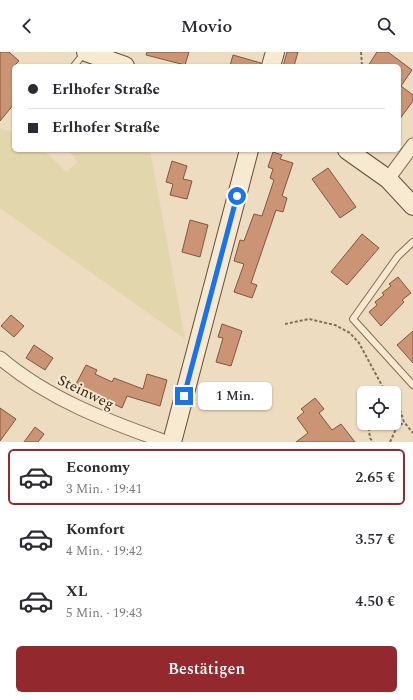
<!DOCTYPE html>
<html lang="de">
<head>
<meta charset="utf-8">
<style>
  body { margin:0; font-family:Spectral,serif; background:#f7f7f7; color:#2b2b33; height:100vh; display:flex; flex-direction:column; font-size:15px; white-space:nowrap }
  * { box-sizing:border-box; margin:0 }
  p { font-size:13px; color:#7c7c81 }
  .icon { flex:none; width:22px; height:22px; fill:none; stroke:currentColor; stroke-width:2; stroke-linecap:round; stroke-linejoin:round }
  .map { position:relative; height:390px; overflow:hidden }
  .sheet { display:flex; flex-direction:column; background:#fff; flex:1 }
  .sheet>* { flex:none }
  .top-card { position:absolute; left:12px; top:12px; width:389px; height:88px; border-radius:6px; box-shadow:0 1px 3px #0004; display:grid; align-content:center; height:88px; padding:0 16px; background:#fff }
  .fabs { position:absolute; left:357px; top:334px; display:grid; gap:8px }
  .fabs a { display:grid; place-items:center; width:44px; height:44px; border-radius:6px; background:#fff; box-shadow:0 1px 3px #0004; font-size:20px }
  .end { position:absolute; width:18px; height:18px; margin:-9px; border:5px solid #1a73e8; background:#fff; box-shadow:0 0 0 2px #fff }
  .from { border-radius:50% }
  .bubble { position:absolute; height:28px; border-radius:6px; background:#fff; box-shadow:0 1px 3px #0004; font-size:13px; font-weight:600; line-height:28px; text-align:center }
  .top-card b { display:flex; align-items:center; gap:14px; height:38px; font-size:15px }
  .top-card b+b { border-top:1px solid #e1e1e2 }
  .top-card i { width:10px; height:10px; background:#2b2b33 }
  ul { padding:7px 0 0; list-style:none }
  li { display:flex; align-items:center; gap:12px; height:56px; margin:0 8px 6px; padding:0 8px; border:2px solid transparent; border-radius:6px }
  li div { flex:1 }
  li b { display:block; font-size:15px }
  li em { font-style:normal; font-weight:600 }
  li.selected { border-color:#93292f }
  li>.icon { width:36px; height:36px; stroke-width:1.5 }
  .cta { display:flex; gap:8px; margin-top:auto; padding:8px 16px }
  .cta a { flex:1; height:46px; border-radius:6px; background:#93292f; color:#fff; font-size:16px; font-weight:600; line-height:46px; text-align:center }
  header { display:flex; justify-content:space-between; align-items:center; height:52px; padding:0 16px; background:#fff; font-size:18px; font-weight:600 }
  .map>svg:first-child { display:block }
  .farmland { fill:#e2d6ac }
  .building { fill:#ca9475; stroke:#83563e }
  .lines { fill:none; stroke-linecap:round; stroke-linejoin:round }
  .lane-casing { stroke:#856d58; stroke-width:8 }
  .street-casing { stroke:#856d58; stroke-width:15 }
  .secondary-casing { stroke:#664e3b; stroke-width:20 }
  .path { stroke:#856d58; stroke-width:2; stroke-dasharray:3 2; stroke-linecap:butt }
  .lane { stroke:#f8ead1; stroke-width:6 }
  .street { stroke:#f8ead1; stroke-width:13 }
  .secondary { stroke:#f8ead1; stroke-width:18 }
  .route { stroke:#1a73e8; stroke-width:5 }
  .labels { text-anchor:middle; stroke-width:4; stroke-linejoin:round; paint-order:stroke }
  .street-label { font-size:15px; fill:#34261c; stroke:#f4e7ce }
</style>
</head>
<body>
<header><svg class="icon" aria-label="back" viewBox="0 0 24 24"><path d="M15 5l-7 7 7 7"/></svg>Movio<svg class="icon" aria-label="search" viewBox="0 0 24 24"><circle cx="10" cy="10" r="6"/><path d="M15 15l6 6"/></svg></header>
<div class="map">
<svg width="413" height="390" viewBox="0 0 413 390">
  <rect width="100%" height="100%" fill="#eddcbf"/>
  <!-- farmland -->
  <path class="farmland" d="M0,76l14,4v18h30l22,22 12,-10 -10,-12h82l35,189 -185,-131z"/>
  <!-- building -->
  <g class="building">
    <path d="M0,0h9l10,9 -5,5v38l-14,17z"/>
    <path d="M147,0h42l-4,13 -39,-10z"/>
    <path d="M287,0h11l-4,14h-11z"/>
    <path d="M377,0h11l24,18 -11,16 12,9v6l-14,19v-54h-31z"/>
    <path d="M233,3l28,8v3h-31z"/>
    <path d="M273,100l9,3 -2,4 13,4 -11,33 5,2 -4,14 -7,-2 -25,73 6,2 -5,13 -18,-6 10,-28 -10,-3 6,-21 4,1 10,-27 8,2 12,-36 -4,-2 3,-9 -5,-2z"/>
    <path d="M172,109l15,5 -4,13 9,2 -5,18 -17,-4 3,-11 -7,-2z"/>
    <path d="M328,116l28,39 -16,11 -28,-39z"/>
    <path d="M190,168l18,5 -8,32 -18,-5z"/>
    <path d="M362,182l17,14 -32,37 -16,-13z"/>
    <path d="M398,225l13,16 -9,7 2,2 -23,24 -12,-14 8,-7 -2,-3 9,-7 -2,-2 9,-7 -2,-2z"/>
    <path d="M11,263l13,11 -10,11 -13,-11z"/>
    <path d="M222,272l20,7 -11,35 -15,-4 7,-24 -5,-1z"/>
    <path d="M413,279v32l-16,-18z"/>
    <path d="M34,293l19,13 -8,12 -19,-12z"/>
    <path d="M86,313l11,5 -2,4 17,8 2,-4 29,11 4,-15 20,6 -7,26 -33,-10 -5,12 -47,-22z"/>
    <path d="M315,346l9,11 -5,4 13,17 9,-6 14,18h-59l12,-9 -11,-15 7,-6 -3,-3z"/>
    <path d="M0,356l16,11 -16,22z"/>
    <path d="M35,375l9,7 -6,8h-14z"/>
  </g>
  <g class="lines">
    <!-- lane casing -->
    <g class="lane-casing">
      <g id="lane">
        <path d="M74,14l11,-14"/>
        <path d="M413,190l-15,14 -45,63 60,66"/>
      </g>
    </g>
    <!-- street casing -->
    <g class="street-casing">
      <g id="street">
        <path d="M388,127l25,-34"/>
        <path d="M0,306c48,41 107,63 166,84"/>
      </g>
    </g>
    <!-- secondary casing -->
    <g class="secondary-casing">
      <g id="secondary">
        <path d="M86,0l39,14"/>
        <path d="M271,14l4,-14"/>
        <path d="M347,98l41,29 25,27"/>
        <path d="M172,390l77,-292"/>
      </g>
    </g>
    <!-- path -->
    <g class="path">
      <path d="M361,0l1,14"/>
      <path d="M285,272l24,-5 26,6 15,8 9,10 27,50"/>
      <path d="M394,350l5,5 5,15 9,11"/>
      <path d="M368,371l2,15 3,4"/>
      <path d="M390,390l6,-13 8,-7"/>
    </g>
    <!-- lane -->
    <use href="#lane" class="lane"/>
    <!-- street -->
    <use href="#street" class="street"/>
    <!-- secondary -->
    <use href="#secondary" class="secondary"/>
  </g>
  <g class="lines">
    <!-- route -->
    <path class="route" d="M184,344l53,-200"/>
  </g>
  <g class="labels">
    <!-- street labels -->
    <g class="street-label">
      <text transform="translate(86 340) rotate(26)" y="5">Steinweg</text>
    </g>
  </g>
</svg>
<div class="fabs">
<a><svg class="icon" aria-label="locate" viewBox="0 0 24 24"><circle cx="12" cy="12" r="6"/><path d="M12 2v4M12 18v4M2 12h4M18 12h4"/></svg></a>
</div>
<i class="end from" style="left:237px;top:144px"></i>
<i class="end" style="left:184px;top:344px"></i>
<div class="bubble" style="left:198px;top:330px;width:74px">1 Min.</div>
<div class="top-card">
<b><i class="from"></i>Erlhofer Straße</b>
<b><i></i>Erlhofer Straße</b>
</div>
</div>
<section class="sheet">
<ul>
<li class="selected"><svg class="icon" aria-label="car" viewBox="0 0 24 24"><path d="M5 17H2v-5l4-1 3-4h7l3 4 3 1v5h-3M9 17h6M6 11h13"/><circle cx="7" cy="17" r="2"/><circle cx="17" cy="17" r="2"/></svg><div><b>Economy</b><p>3 Min. · 19:41</p></div><em>2.65 €</em></li>
<li><svg class="icon" aria-label="car" viewBox="0 0 24 24"><path d="M5 17H2v-5l4-1 3-4h7l3 4 3 1v5h-3M9 17h6M6 11h13"/><circle cx="7" cy="17" r="2"/><circle cx="17" cy="17" r="2"/></svg><div><b>Komfort</b><p>4 Min. · 19:42</p></div><em>3.57 €</em></li>
<li><svg class="icon" aria-label="car" viewBox="0 0 24 24"><path d="M5 17H2v-5l4-1 3-4h7l3 4 3 1v5h-3M9 17h6M6 11h13"/><circle cx="7" cy="17" r="2"/><circle cx="17" cy="17" r="2"/></svg><div><b>XL</b><p>5 Min. · 19:43</p></div><em>4.50 €</em></li>
</ul>
<div class="cta"><a>Bestätigen</a></div>
</section>
</body>
</html>
